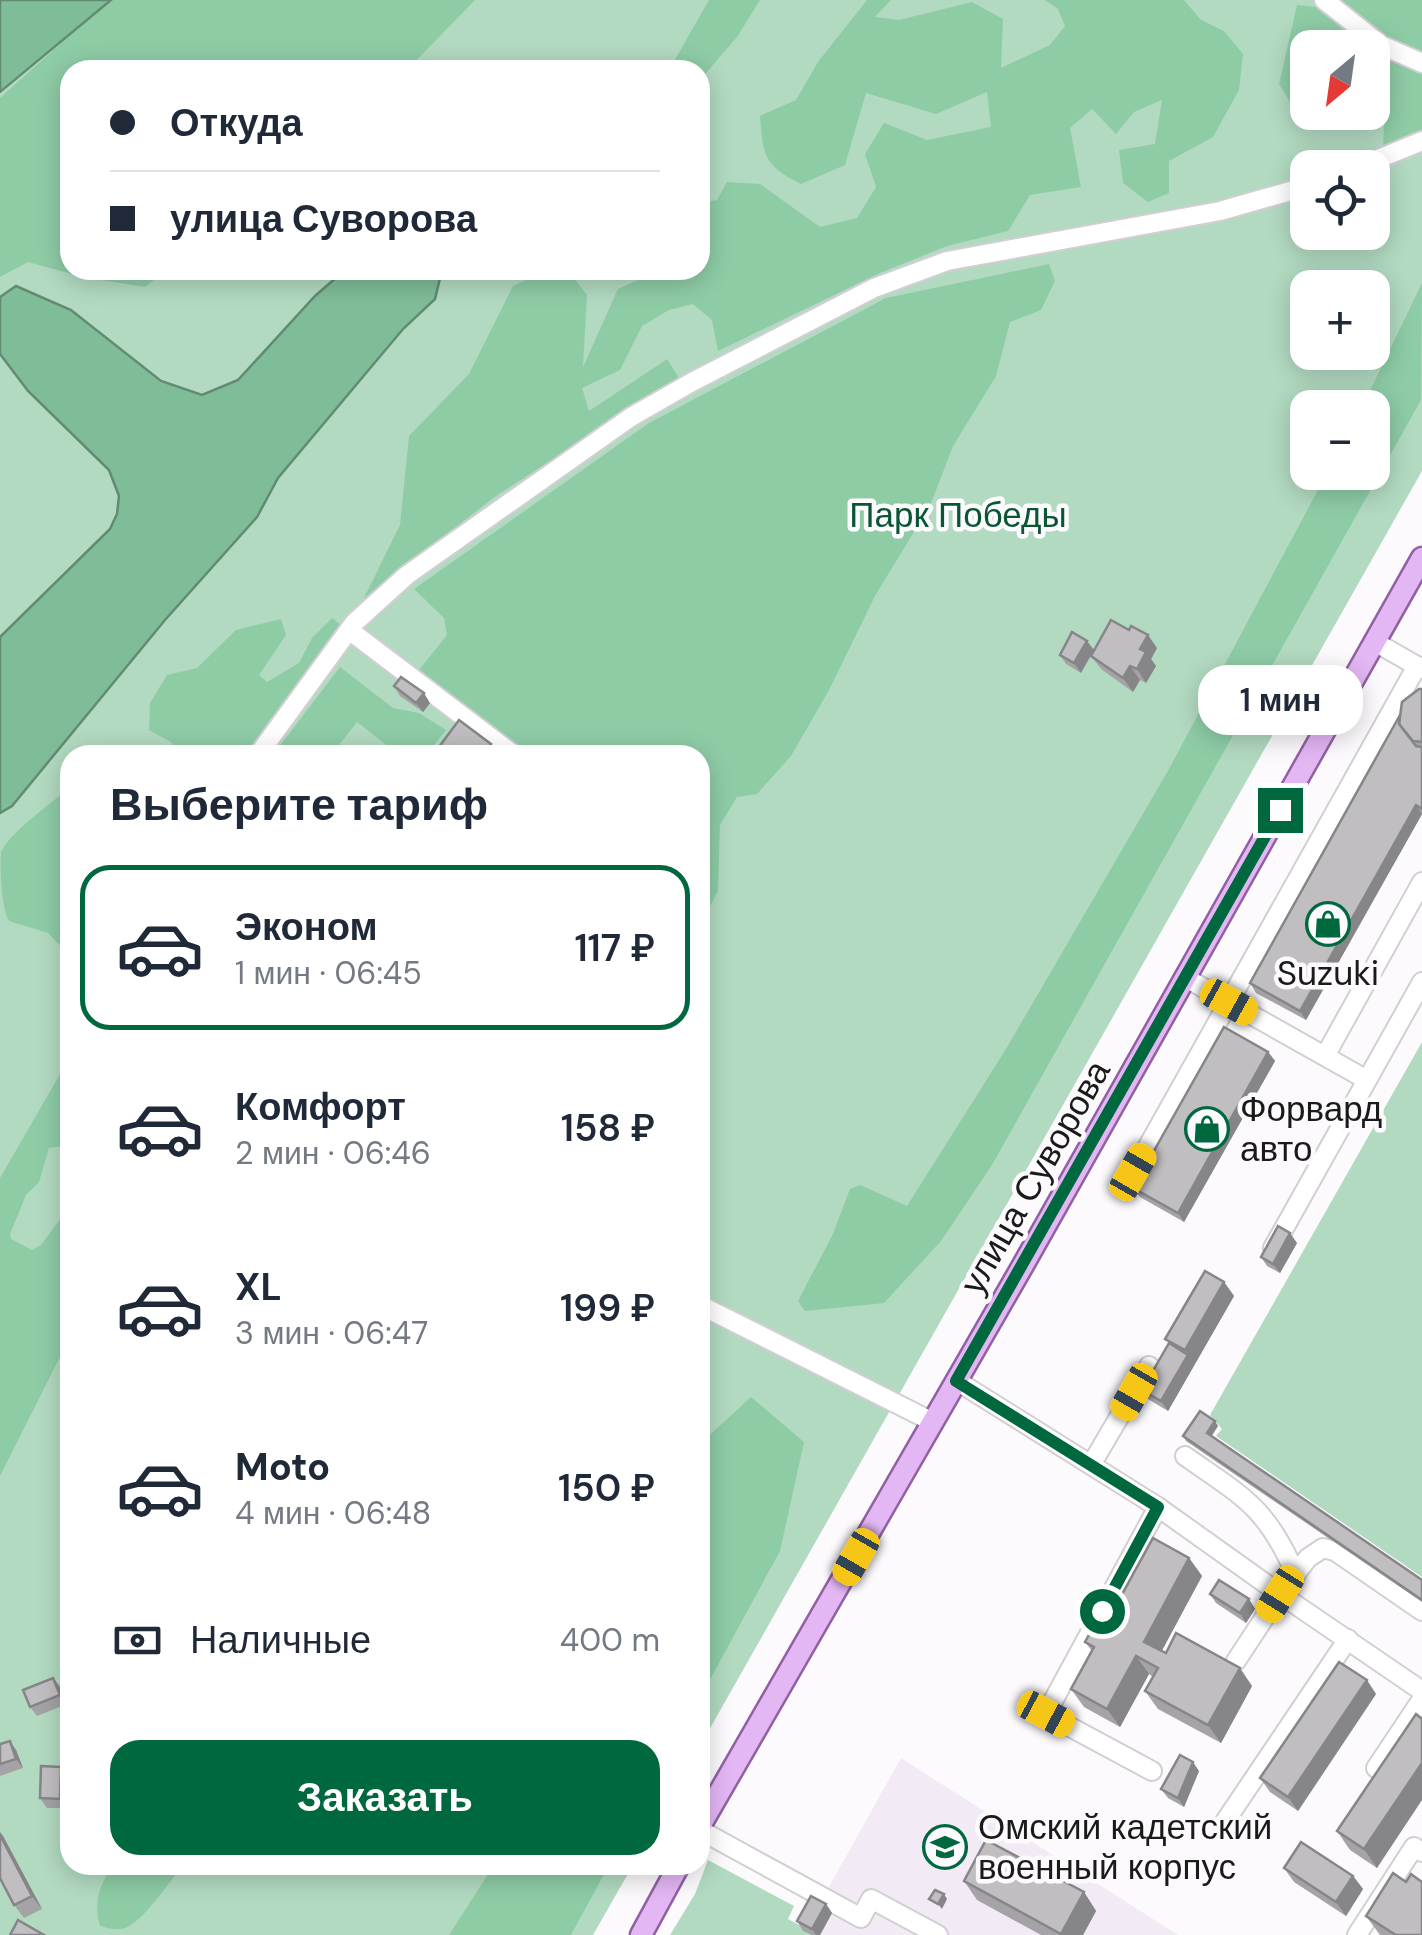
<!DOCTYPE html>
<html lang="ru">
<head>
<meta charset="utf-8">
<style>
  body { margin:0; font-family:"DM Sans",sans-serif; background:#f6f6f7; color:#1f2937; height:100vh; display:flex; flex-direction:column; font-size:38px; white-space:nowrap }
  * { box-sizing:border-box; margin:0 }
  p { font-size:32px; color:#747a83 }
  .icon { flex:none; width:55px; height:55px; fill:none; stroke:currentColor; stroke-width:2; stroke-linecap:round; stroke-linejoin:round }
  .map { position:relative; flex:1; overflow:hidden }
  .drawer { position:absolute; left:60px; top:745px; width:650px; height:1130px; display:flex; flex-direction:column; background:#fff; border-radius:30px; box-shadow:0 5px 25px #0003 }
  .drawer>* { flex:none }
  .hud { position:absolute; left:60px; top:60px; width:650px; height:220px; border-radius:30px; box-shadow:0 5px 25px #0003; display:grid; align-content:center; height:220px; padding:0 50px; background:#fff }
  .needle { width:65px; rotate:209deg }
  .tools { position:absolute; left:1290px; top:30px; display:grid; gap:20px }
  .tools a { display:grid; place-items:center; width:100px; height:100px; border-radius:20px; background:#fff; box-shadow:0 5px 25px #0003; font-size:50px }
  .end { position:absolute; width:45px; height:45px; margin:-22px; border:12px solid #00683e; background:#fff; box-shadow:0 0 0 5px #fff }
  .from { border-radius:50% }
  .bubble { position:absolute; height:70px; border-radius:30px; background:#fff; box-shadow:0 5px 25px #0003; font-size:32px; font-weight:600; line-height:70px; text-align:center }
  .car { position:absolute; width:30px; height:60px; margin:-30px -15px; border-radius:12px; box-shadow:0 0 8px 2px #0007; background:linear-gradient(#f5c518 24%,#345 0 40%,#f5c518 0 76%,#345 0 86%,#f5c518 0) }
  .hud b { display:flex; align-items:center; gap:35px; height:95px; font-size:38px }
  .hud b+b { border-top:2px solid #e0e1e3 }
  .hud i { width:25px; height:25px; background:#1f2937 }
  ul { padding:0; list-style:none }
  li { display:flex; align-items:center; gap:30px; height:165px; margin:0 20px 15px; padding:0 30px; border:5px solid transparent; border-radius:30px }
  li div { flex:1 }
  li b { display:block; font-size:38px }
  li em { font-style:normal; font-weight:600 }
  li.current { border-color:#00683e }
  li>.icon { width:90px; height:90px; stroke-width:1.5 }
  h2 { padding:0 50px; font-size:45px; line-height:120px }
  .pay { display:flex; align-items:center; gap:25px; height:110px; padding:0 50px; font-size:38px }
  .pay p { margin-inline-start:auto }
  .action { display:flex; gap:20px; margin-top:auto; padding:20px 50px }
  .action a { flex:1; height:115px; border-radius:30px; background:#00683e; color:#fff; font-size:40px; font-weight:600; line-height:115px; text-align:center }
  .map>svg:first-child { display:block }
  .built { fill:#f2ebf5 }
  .green { fill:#b2dac1; fill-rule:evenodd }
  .forest { fill:#8ecca6 }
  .water { fill:#7fbd98; stroke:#618c72; stroke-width:2.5 }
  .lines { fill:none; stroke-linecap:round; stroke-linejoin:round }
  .minor-casing { stroke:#d1cfd2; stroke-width:22 }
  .major-casing { stroke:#9160a3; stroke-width:25 }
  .minor { stroke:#fff; stroke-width:18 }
  .major { stroke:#e3b6f4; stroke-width:20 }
  .wall { fill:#a5a3a6 }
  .shaded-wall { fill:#868587 }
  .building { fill:#c0bec1; stroke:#868587; stroke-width:2.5 }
  .route { stroke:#00683e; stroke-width:12 }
  .labels { text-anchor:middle; stroke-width:9; stroke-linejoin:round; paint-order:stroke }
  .park-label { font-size:35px; fill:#095633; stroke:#fcfafd }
  .poi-label { font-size:35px; fill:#1b1a1b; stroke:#fcfafd; text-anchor:start }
  .street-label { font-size:35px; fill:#1b1a1b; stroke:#fcfafd }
</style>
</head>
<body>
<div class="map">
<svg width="1422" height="1935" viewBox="0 0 1422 1935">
  <rect width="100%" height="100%" fill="#fcfafd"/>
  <!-- built -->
  <path class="built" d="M901,1758l277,177h-376z"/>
  <!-- green -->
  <g class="green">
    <path d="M111,0h1311v471l-722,1275v-991h-630v1110h563l-40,70h-593v-1843zM1308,48h64v64h-64zM70,70h630v200h-630zM1308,168h64v64h-64zM1308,288h64v64h-64zM1308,408h64v64h-64z"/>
    <path d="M1422,1042v535l-206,-141 6,-7 -12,-14z"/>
    <path d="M708,1860l86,46 -6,13 30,16h-148l25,-41z"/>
  </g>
  <!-- forest -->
  <g class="forest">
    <path d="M109,0h366l-68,70h-337v200h96l-21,17 -62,-10 -55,-15 -28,15v-179z"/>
    <path d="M709,0h51l-23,37 -37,43v-10h-31z"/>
    <path d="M867,0h24l-16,17 24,3 73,-18 31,17 -2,49 49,-23 15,-19 -7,-17 -13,-9h139l17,20 23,11 19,23 -4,36 -26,47 -44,24v32l-21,9 -25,-19 -4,-33 36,-6 7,-44 -28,12 -18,22 -24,-25 -22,19 11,59 -51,8 -22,36 -61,15 -67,27 -162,78 -6,-31 -19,-16 -24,6 -27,16 -22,44 -38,18 7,23 78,-52 12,19 -183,118 -132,102 36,-73 9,-89 60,-62 44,-88 34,-16h21l19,25 -4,72 35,-78 42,-19h40v-67l17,-3 10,-18 33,2 60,43 37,-9 19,-31 -11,-33 19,-31 43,17 64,-13 -4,-35 -51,22 -70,-21 -21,72 -44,19c-37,-19 -38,-28 -41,-68l36,-16 22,-38z"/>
    <path d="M1331,0h91v132l-39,15 3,-76 -13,-6 -1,-17h-64l-1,56 -12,6 -16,-26 18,-79 19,2z"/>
    <path d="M1049,264l6,17 -14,29 -31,12 -14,54 -43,70 -23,60 -54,88 -47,96 -38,66 -34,38 -20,3 -17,28 -2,66 -18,34v-170h-177l-104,-85 28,-35 -3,-17 -30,-29 235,-166 237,-125z"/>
    <path d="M1422,283l-1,117 -429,765 -51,76 -57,62 -79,8 -7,-10 34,-65 18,-47 10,-4 47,21 99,-157 163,-280 158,-296 45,-1v-64l-10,-1z"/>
    <path d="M332,618l10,8 -97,129h-64l-10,-13 -22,-12 1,-27 17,-28 30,-7 39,-38 45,-11 5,16 -27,40 8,7 32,-19 13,-25z"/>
    <path d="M340,667l53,41 26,5 27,17 -20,25h-27l-42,-33 -26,33h-58z"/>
    <path d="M70,787v169l-22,-23 -39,-12c-8,-15 -9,-52 -8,-69 10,-21 51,-49 69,-65z"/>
    <path d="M63,1069l7,2v74l-21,3 -10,34 -13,13 -16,39 1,5 21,11 9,-5 29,-39v131l-70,139v-298z"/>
    <path d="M751,1397l53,45 -24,109 -80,147v-254z"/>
    <path d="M112,1865h71c-14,17 -38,55 -58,63 -7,3 -18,0 -25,-2 -7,-25 0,-40 12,-61z"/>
    <path d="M494,1865h115l-38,70h-122z"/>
  </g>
  <!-- water -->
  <g class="water">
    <path d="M0,0h111l-111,92z"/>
    <path d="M345,270h97l-7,29 -32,30 -125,149 -21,39 -92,103 -153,186 -12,7v-176l110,-108 7,-15 2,-18 -10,-26 -81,-79 -28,-37v-57l16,-11 55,24 90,71 41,14 36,-15 77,-84z"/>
  </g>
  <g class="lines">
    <!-- minor casing -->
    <g class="minor-casing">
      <g id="minor">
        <path d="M1324,0l57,45 41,18"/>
        <path d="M1356,168l66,-27"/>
        <path d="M349,630l165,125"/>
        <path d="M1375,642l47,27"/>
        <path d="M258,755l96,-132 53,-48 224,-158 61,-35 182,-94 73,-27 273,-50 88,-25"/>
        <path d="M1186,978l181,102"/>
        <path d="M1325,1056l97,-174"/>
        <path d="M1133,1173l284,-507"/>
        <path d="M1273,1248l149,-266"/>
        <path d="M700,1305l233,117"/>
        <path d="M957,1381l201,126 122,87 -44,67"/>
        <path d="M1185,1456c58,41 81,50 111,119"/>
        <path d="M1091,1465l58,-99"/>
        <path d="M1422,1611l-87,-60 -12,-3 -15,10 -28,36 142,97"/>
        <path d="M1376,1768l46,-69"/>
        <path d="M1152,1771l-106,-57 112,-207"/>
        <path d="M1222,1826l126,-187"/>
        <path d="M700,1830l161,88 10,-19 67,36"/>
        <path d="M1357,1935l57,-88 8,5"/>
      </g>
    </g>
    <!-- major casing -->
    <g class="major-casing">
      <g id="major">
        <path d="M700,1826l322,-559 400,-709"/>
        <path d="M641,1935l38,-70"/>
      </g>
    </g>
    <!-- minor -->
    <use href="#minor" class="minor"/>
    <!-- major -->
    <use href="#major" class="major"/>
  </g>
  <!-- wall -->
  <g class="wall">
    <path d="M1072,632l9,41 -15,-9 -6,-9z"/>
    <path d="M1157,648l-6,11 5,7 -10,17 -6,-3 -7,12 -32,-23 -10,-13z"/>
    <path d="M394,686l36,17 -7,9 -23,-16z"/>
    <path d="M1422,689v125l-116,206 -50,-27 -6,-10z"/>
    <path d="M1268,1052l7,9 -91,161 -44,-25 -7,-9z"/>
    <path d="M1297,1243l-17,30 -13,-7 -6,-9z"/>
    <path d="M1224,1282l10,14 -66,115 -20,-12 -6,-9 27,-47 -4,-4z"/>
    <path d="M1218,1426l-6,10 210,144v22l-236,-161 -3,-5z"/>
    <path d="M1189,1558l13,18 -41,75 91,35 -31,57 -63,-34 -13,-18 8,-14 -4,-3 -29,53 -36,-20 -13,-18 21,-38 -7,-9 24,-24z"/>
    <path d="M1210,1594l39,5 6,10 -9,14 -30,-20z"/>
    <path d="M53,1678l7,9 7,17 -30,12 -7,-9z"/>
    <path d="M1376,1694l-78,117 -28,-19 -10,-14z"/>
    <path d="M1416,1714l-39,154 -27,-18 -13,-19z"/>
    <path d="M0,1744l16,6 7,18 -23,8z"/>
    <path d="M61,1767l6,9 -1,32h-19l-7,-10z"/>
    <path d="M1199,1771l-15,36 -16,-9 -7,-9z"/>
    <path d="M3,1836l39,73 -18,9 -10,-13z"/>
    <path d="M1284,1868l69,8 10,13 -17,27 -52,-34z"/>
    <path d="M964,1881l120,11 12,19 -13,24h-42l-64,-35z"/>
    <path d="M826,1904l6,9 -12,22h-8l-9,-4 -6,-10z"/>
    <path d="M1366,1916l56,19h-42z"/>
  </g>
  <!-- shaded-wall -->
  <g class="shaded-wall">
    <path d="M1148,635l9,13 -6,11 5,7 -10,17 -9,-14 3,-20z"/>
    <path d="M1087,641l7,9 -13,23 -7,-10z"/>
    <path d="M1130,666l10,14 -7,12 -10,-14z"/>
    <path d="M424,693l6,10 -7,9 -7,-9z"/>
    <path d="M491,744l8,11h-16z"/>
    <path d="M1416,805l6,9 -116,206 -6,-9z"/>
    <path d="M1268,1052l7,9 -91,161 -6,-9z"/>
    <path d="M1290,1233l7,10 -17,30 -7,-9z"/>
    <path d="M1224,1282l10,14 -66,115 -7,-10 27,-46 -3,-5z"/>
    <path d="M1215,1421l3,5 -8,11 -3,-4z"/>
    <path d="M1189,1558l13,18 -45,84 -13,-18z"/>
    <path d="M1249,1599l6,10 -9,14 -6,-10z"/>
    <path d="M1136,1656l13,18 -29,53 -13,-18z"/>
    <path d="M1240,1668l12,18 -31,57 -13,-18z"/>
    <path d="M53,1678l7,9 7,17 -7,-9z"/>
    <path d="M1367,1680l9,14 -78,117 -10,-14z"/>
    <path d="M10,1741l6,9 7,18 -7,-9z"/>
    <path d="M1193,1762l6,9 -15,36 -6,-9z"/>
    <path d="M1422,1763v37l-45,68 -13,-19z"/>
    <path d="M61,1767l6,9 -1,32 -6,-9z"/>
    <path d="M0,1832l3,4 39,73 -10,-13 -32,-61z"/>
    <path d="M1353,1876l10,13 -17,27 -10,-14z"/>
    <path d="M1084,1892l12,19 -13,24h-22z"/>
    <path d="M944,1894l3,5 -5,10 -4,-5z"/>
    <path d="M826,1904l6,9 -12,22h-4l-4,-6z"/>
  </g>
  <!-- building -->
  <g class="building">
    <path d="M1111,620l18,10 2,-4 17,9 -8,14 6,3 -9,17 -7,-3 -7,12 -32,-22z"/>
    <path d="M1072,632l15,9 -13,22 -14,-8z"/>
    <path d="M401,677l23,16 -8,10 -22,-17z"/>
    <path d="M1419,689h3v53l-9,-1 -14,-17 3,-22z"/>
    <path d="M1400,715l-1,9 17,22 6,1v62l-6,-4 -116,206 -50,-28z"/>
    <path d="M459,720l32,24 -8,11h-50z"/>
    <path d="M1224,1027l44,25 -90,161 -45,-25z"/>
    <path d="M1278,1226l12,7 -17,31 -12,-7z"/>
    <path d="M1205,1271l19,11 -39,68 -20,-11z"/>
    <path d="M1169,1343l19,12 -27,46 -19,-11z"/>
    <path d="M1200,1411l15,10 -8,12 215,147v20l-239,-164z"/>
    <path d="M1153,1538l36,20 -45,84 22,11 10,-20 64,35 -32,57 -63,-34 13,-23 -22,-12 -29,53 -36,-20 23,-42 -9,-5 16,-29 8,5z"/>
    <path d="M1219,1580l30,19 -9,14 -30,-19z"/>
    <path d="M70,1632v17l-8,-7z"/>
    <path d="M1339,1662l28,18 -79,117 -28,-19z"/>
    <path d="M53,1678l7,17 -30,12 -7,-17z"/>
    <path d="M1416,1714l6,5v44l-58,86 -27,-18z"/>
    <path d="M10,1741l6,18 -16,5v-20z"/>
    <path d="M1180,1755l13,7 -15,36 -17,-9z"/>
    <path d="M41,1766l20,1 -1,32 -20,-1z"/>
    <path d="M0,1835l32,61 -18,9 -14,-27z"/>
    <path d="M986,1840l98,52 -23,42 -97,-53z"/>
    <path d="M1301,1842l52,34 -17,26 -52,-34z"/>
    <path d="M1393,1873l13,9 5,-8 11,8v53h-26l-30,-19z"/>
    <path d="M935,1890l9,4 -6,10 -9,-5z"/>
    <path d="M811,1896l15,8 -14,25 -15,-8z"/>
    <path d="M18,1920l26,15h-34z"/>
  </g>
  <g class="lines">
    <!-- route -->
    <path class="route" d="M1102,1611l56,-104 -202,-126 324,-571"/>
  </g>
  <!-- icons -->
  <defs>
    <g id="shop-ring" transform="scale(2.25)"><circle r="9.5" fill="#fcfafd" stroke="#00683e" stroke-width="1.5"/><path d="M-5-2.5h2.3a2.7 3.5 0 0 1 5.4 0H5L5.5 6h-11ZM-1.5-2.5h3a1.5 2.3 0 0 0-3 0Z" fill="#00683e"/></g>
    <g id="school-ring" transform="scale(2.25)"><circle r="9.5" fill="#fcfafd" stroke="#00683e" stroke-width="1.5"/><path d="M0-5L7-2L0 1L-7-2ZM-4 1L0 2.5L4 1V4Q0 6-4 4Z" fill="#00683e"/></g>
  </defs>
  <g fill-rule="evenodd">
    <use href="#shop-ring" x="1328" y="924"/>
    <use href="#shop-ring" x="1207" y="1129"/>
    <use href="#school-ring" x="945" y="1847"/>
  </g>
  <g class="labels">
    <!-- park labels -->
    <g class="park-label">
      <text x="958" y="527">Парк Победы</text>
    </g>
    <!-- poi labels -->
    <g class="poi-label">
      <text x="1328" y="985" text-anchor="middle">Suzuki</text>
      <text x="1240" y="1121">Форвард<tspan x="1240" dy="40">авто</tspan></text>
      <text x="978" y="1839">Омский кадетский<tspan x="978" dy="40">военный корпус</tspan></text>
    </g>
    <!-- street labels -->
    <g class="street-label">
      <text transform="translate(1035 1177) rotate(-60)" y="12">улица Суворова</text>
    </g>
  </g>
</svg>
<div class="tools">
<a><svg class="needle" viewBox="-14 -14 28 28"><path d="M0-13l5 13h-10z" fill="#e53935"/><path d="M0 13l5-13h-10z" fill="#747a83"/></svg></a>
<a><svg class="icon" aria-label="locate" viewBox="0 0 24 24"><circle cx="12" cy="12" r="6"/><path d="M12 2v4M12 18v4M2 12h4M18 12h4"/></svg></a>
<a>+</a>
<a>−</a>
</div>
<i class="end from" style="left:1102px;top:1611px"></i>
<i class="end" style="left:1280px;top:810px"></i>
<div class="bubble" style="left:1198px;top:665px;width:165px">1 мин</div>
<i class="car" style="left:1229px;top:1002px;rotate:119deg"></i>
<i class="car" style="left:1133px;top:1172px;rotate:30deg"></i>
<i class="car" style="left:1134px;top:1392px;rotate:210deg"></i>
<i class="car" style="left:856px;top:1557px;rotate:210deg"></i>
<i class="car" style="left:1280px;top:1594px;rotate:212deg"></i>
<i class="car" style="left:1046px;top:1714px;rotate:118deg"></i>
<div class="hud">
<b><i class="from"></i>Откуда</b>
<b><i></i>улица Суворова</b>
</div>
<section class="drawer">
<h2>Выберите тариф</h2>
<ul>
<li class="current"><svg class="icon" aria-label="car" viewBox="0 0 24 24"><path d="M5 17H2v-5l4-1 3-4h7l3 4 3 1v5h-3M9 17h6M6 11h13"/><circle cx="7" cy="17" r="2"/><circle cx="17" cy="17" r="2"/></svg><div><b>Эконом</b><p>1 мин · 06:45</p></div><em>117 ₽</em></li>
<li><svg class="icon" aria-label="car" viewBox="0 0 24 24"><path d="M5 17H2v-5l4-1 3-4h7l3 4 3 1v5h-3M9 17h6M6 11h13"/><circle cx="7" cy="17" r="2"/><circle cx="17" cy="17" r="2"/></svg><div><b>Комфорт</b><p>2 мин · 06:46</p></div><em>158 ₽</em></li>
<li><svg class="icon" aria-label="car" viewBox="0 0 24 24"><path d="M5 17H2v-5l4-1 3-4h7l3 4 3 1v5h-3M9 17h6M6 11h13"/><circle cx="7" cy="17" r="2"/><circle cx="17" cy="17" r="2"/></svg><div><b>XL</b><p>3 мин · 06:47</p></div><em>199 ₽</em></li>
<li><svg class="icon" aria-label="car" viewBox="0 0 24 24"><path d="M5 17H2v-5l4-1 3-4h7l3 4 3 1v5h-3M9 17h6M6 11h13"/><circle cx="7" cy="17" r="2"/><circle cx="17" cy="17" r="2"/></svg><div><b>Moto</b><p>4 мин · 06:48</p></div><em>150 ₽</em></li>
</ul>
<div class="pay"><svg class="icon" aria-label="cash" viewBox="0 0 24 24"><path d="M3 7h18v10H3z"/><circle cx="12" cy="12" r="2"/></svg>Наличные<p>400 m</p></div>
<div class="action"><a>Заказать</a></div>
</section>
</div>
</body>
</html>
